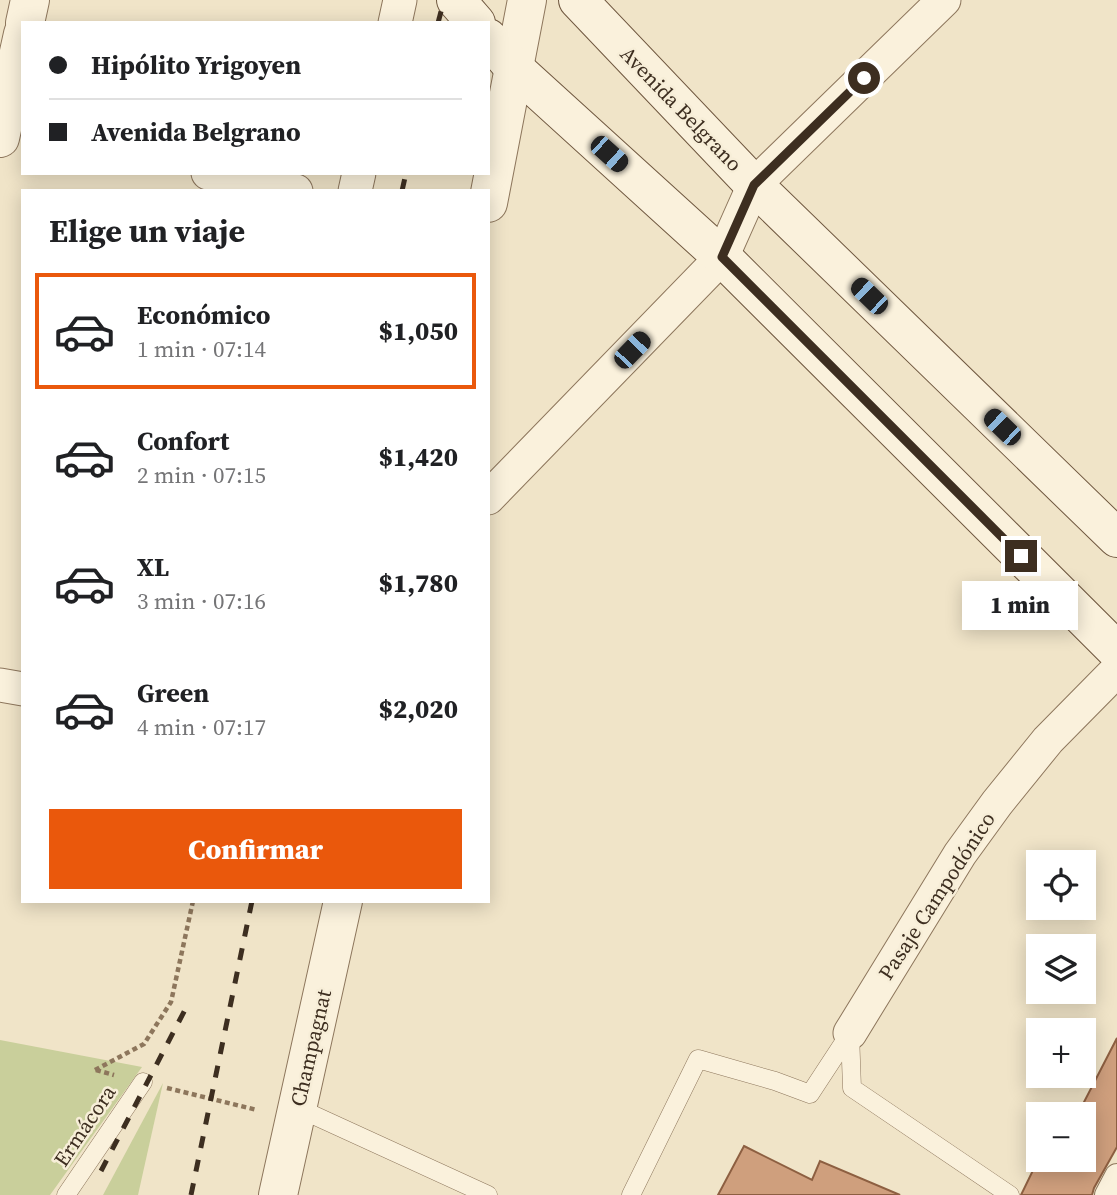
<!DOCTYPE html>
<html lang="es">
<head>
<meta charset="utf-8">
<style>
  body { margin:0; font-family:"Source Serif 4",serif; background:#f2f2f2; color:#202124; height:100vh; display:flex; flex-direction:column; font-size:26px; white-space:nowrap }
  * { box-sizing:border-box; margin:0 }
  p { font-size:23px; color:#757577 }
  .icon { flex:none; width:38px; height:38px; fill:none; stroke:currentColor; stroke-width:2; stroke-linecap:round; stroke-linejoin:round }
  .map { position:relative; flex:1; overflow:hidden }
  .side { position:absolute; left:21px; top:189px; width:469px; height:714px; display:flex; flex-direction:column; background:#fff; border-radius:0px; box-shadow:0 4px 18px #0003 }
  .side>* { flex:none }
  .hud { position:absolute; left:21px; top:21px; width:469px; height:154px; border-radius:0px; box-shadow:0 4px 18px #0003; display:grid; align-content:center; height:154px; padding:0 28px; background:#fff }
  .fabs { position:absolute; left:1026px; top:850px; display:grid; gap:14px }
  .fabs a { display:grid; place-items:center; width:70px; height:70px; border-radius:0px; background:#fff; box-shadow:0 4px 18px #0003; font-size:35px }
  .end { position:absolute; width:32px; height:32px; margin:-16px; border:9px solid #3d2e20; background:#fff; box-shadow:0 0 0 4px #fff }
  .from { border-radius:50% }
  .bubble { position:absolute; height:49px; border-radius:0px; background:#fff; box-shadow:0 4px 18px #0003; font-size:23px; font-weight:800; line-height:49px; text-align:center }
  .car { position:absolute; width:21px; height:42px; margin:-21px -10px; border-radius:9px; box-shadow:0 0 5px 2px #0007; background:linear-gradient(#222 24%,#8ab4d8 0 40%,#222 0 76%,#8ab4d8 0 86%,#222 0) }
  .hud b { display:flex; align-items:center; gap:24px; height:66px; font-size:26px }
  .hud b+b { border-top:2px solid #e0e0e0 }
  .hud i { width:18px; height:18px; background:#202124 }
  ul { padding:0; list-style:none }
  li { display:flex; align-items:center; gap:21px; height:116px; margin:0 14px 10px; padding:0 14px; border:4px solid transparent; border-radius:0px }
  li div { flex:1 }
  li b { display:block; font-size:26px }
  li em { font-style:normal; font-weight:800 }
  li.active { border-color:#ea580c }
  li>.icon { width:63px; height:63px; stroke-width:1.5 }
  h2 { padding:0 28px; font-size:32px; line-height:84px }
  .action { display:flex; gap:14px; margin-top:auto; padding:14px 28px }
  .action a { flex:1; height:80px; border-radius:0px; background:#ea580c; color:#fff; font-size:28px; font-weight:800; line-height:80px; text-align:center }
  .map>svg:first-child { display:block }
  .green { fill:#c9cf9b }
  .building { fill:#cf9f7d; stroke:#8d5f41; stroke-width:2 }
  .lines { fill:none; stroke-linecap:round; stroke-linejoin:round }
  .service-casing { stroke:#8d765c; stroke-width:19 }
  .pedestrian-casing { stroke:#8d765c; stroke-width:26 }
  .minor-casing { stroke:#8d765c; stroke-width:35 }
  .tertiary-casing { stroke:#8d765c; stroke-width:40 }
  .secondary-casing { stroke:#6f573f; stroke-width:40 }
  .path { stroke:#8d765c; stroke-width:4.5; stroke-dasharray:5 3.5; stroke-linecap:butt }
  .service { stroke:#faf1dc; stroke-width:18 }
  .pedestrian { stroke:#faf1dc; stroke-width:24 }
  .minor { stroke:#faf1dc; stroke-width:33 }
  .tertiary { stroke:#faf1dc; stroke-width:38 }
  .secondary { stroke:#faf1dc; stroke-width:38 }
  .rail { stroke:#3d2e20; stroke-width:5; stroke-dasharray:12 12; stroke-linecap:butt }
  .route { stroke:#3d2e20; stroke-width:9 }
  .labels { text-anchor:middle; stroke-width:5; stroke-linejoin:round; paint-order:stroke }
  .street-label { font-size:21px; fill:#3d2e20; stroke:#f7eed8 }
</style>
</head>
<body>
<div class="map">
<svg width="1117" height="1195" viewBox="0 0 1117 1195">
  <rect width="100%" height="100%" fill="#f0e4c8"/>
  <!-- green -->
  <g class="green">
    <path d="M0,1040l142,27 -92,128h-50z"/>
    <path d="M163,1083l-25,112h-35z"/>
  </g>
  <!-- building -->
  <g class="building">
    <path d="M1117,1038v109l-23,41 -2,7h-71l17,-35h45v-56z"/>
    <path d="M744,1146l68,34 8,-19 80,34h-182z"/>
  </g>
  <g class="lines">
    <!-- service casing -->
    <g class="service-casing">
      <g id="service">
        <path d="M850,1033l2,55 158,107"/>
        <path d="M298,1108l190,87"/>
        <path d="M66,1195l77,-113"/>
        <path d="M631,1195l67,-136 77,22 35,13 40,-61"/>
      </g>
    </g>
    <!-- pedestrian casing -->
    <g class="pedestrian-casing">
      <path id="pedestrian" d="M1107,1195l10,-19"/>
    </g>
    <!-- minor casing -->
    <g class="minor-casing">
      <g id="minor">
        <path d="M395,23l5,-23"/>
        <path d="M208,173l88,18"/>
        <path d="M355,191l4,-18"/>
        <path d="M488,498l234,-241 32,-72 190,-185"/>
        <path d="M0,685l23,4"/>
        <path d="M850,1033l110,-179 37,-51 51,-63 69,-70"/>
      </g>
    </g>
    <!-- tertiary casing -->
    <g class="tertiary-casing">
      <g id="tertiary">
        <path d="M25,23l5,-23"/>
        <path d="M0,138l23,-104"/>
        <path d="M488,203l39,-203"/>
        <path d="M278,1195l65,-294"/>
      </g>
    </g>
    <!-- secondary casing -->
    <g class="secondary-casing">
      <g id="secondary">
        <path d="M456,0l20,23"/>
        <path d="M578,0l176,185 363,353"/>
        <path d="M488,38l26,30 208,189 395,394"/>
      </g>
    </g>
    <!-- path -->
    <g class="path">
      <path d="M95,1070l49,-26 27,-42 22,-101"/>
      <path d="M96,1070l18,5"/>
      <path d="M167,1088l90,22"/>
    </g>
    <!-- service -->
    <use href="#service" class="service"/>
    <!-- pedestrian -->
    <use href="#pedestrian" class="pedestrian"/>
    <!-- minor -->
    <use href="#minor" class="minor"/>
    <!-- tertiary -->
    <use href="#tertiary" class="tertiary"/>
    <!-- secondary -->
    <use href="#secondary" class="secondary"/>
    <!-- rail -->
    <g class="rail">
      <path d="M438,23l6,-23"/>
      <path d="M402,191l4,-18"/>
      <path d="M101,1171l86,-165"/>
      <path d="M191,1195l61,-294"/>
    </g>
  </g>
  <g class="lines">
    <!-- route -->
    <path class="route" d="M864,78l-110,107 -32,72 299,299"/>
  </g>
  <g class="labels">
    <!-- street labels -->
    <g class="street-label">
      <text transform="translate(681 109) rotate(46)" y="7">Avenida Belgrano</text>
      <text transform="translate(937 896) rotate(-57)" y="7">Pasaje Campodónico</text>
      <text transform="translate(311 1048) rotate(-77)" y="7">Champagnat</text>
      <text transform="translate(85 1126) rotate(-56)" y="7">Ermácora</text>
    </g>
  </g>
</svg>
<div class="fabs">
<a><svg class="icon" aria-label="locate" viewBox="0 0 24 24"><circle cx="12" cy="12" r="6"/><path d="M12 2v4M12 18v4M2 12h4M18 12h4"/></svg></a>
<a><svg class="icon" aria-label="layers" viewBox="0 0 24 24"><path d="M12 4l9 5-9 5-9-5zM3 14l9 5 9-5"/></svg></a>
<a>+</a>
<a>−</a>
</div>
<i class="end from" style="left:864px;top:78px"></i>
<i class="end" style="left:1021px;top:556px"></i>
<div class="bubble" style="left:962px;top:581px;width:116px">1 min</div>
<i class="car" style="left:609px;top:154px;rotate:132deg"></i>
<i class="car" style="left:869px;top:296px;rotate:314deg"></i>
<i class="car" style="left:632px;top:350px;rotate:44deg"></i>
<i class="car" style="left:1002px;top:427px;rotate:314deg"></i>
<div class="hud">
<b><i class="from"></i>Hipólito Yrigoyen</b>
<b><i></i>Avenida Belgrano</b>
</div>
<section class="side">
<h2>Elige un viaje</h2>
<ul>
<li class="active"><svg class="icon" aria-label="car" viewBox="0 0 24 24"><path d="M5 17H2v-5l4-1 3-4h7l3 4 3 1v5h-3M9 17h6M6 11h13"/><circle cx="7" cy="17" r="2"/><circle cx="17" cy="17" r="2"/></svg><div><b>Económico</b><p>1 min · 07:14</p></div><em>$1,050</em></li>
<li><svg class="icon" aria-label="car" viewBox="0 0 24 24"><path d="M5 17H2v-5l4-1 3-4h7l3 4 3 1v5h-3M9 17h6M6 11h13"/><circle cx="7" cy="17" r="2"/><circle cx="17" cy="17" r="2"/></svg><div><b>Confort</b><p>2 min · 07:15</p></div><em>$1,420</em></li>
<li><svg class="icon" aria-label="car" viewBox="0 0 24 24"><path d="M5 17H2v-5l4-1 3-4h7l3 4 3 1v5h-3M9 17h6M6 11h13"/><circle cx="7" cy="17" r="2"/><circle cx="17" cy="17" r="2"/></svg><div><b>XL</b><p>3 min · 07:16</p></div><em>$1,780</em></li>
<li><svg class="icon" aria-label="car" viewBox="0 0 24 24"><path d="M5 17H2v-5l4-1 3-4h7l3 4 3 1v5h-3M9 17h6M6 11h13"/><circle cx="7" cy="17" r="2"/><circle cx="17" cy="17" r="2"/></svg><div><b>Green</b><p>4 min · 07:17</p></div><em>$2,020</em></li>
</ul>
<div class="action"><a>Confirmar</a></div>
</section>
</div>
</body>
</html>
